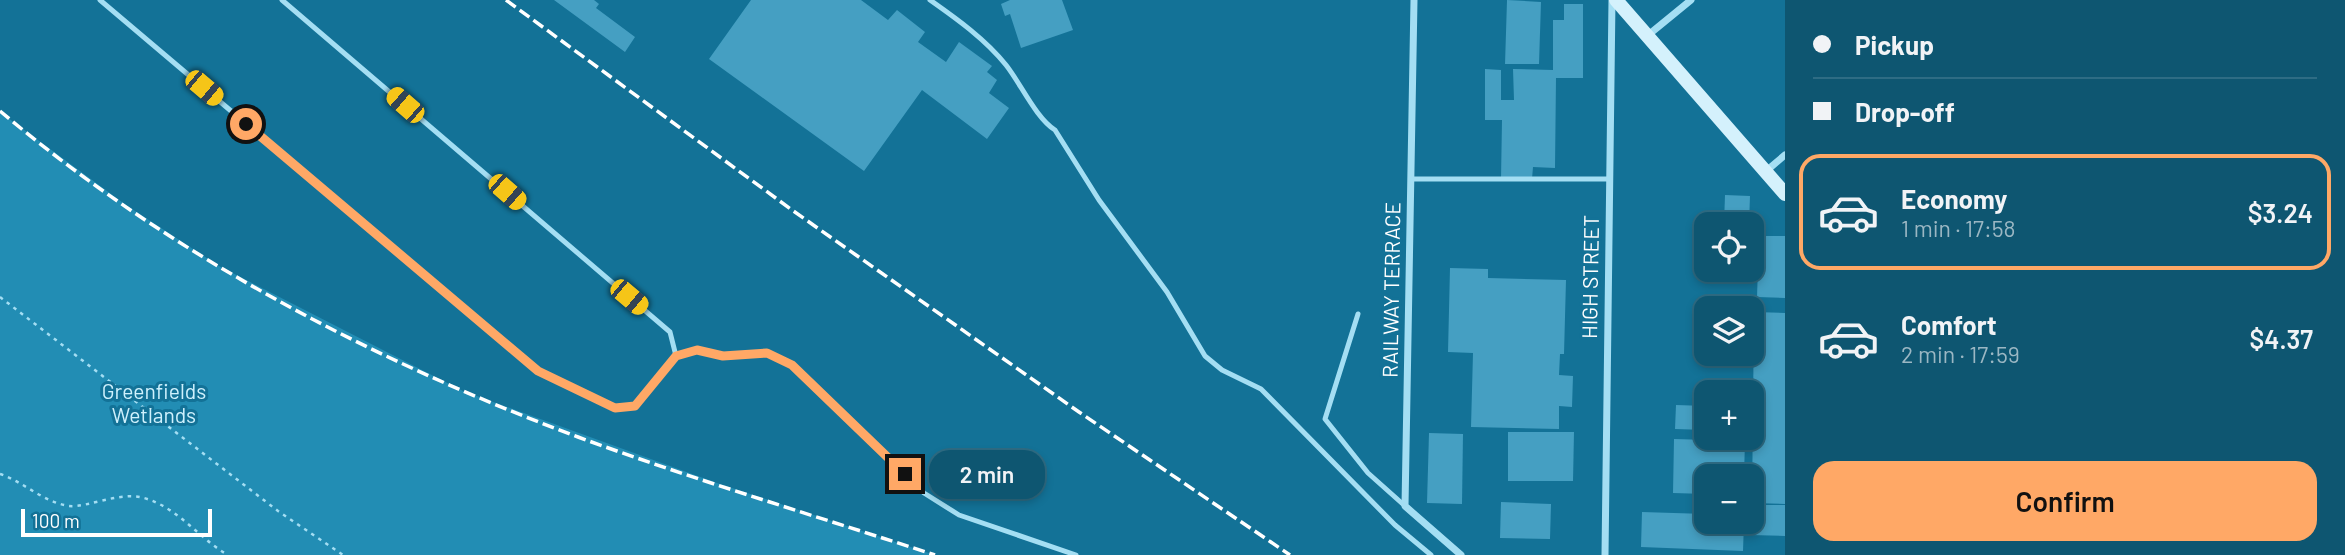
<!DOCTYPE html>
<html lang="en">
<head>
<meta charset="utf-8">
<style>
  body { margin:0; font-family:Barlow,sans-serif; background:#1c5f79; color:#f1f3f6; height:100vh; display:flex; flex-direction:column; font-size:26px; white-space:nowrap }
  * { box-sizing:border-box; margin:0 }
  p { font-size:23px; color:#9bb7c3 }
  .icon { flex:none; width:38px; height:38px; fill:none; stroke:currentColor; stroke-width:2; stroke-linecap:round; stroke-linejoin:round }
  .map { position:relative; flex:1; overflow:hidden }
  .details { display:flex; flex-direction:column; background:#0e5671; width:560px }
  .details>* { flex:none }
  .hud { display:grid; align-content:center; height:154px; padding:0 28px; background:#0e5671 }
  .controls { position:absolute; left:1694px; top:212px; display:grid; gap:14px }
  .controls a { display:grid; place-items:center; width:70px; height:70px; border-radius:14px; background:#0e5671; box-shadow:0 4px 10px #0003,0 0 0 2px #2e6c84; font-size:35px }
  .scale { position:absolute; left:21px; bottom:18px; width:191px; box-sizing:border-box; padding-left:7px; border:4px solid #fff; border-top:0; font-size:19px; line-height:24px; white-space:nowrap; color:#fff; -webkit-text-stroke:5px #137297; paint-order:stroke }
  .end { position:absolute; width:32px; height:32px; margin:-16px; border:9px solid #ffa866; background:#111; box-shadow:0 0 0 4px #111 }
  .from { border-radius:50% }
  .bubble { position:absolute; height:49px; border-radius:21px; background:#0e5671; box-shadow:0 4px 10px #0003,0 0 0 2px #2e6c84; font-size:23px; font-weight:600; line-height:49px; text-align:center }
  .car { position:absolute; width:21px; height:42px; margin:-21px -10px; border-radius:9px; box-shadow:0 0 5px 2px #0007; background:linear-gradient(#f5c518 24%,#345 0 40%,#f5c518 0 76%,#345 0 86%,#f5c518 0) }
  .hud b { display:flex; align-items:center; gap:24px; height:66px; font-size:26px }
  .hud b+b { border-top:2px solid #2e6c84 }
  .hud i { width:18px; height:18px; background:#f1f3f6 }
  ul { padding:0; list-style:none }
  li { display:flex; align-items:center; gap:21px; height:116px; margin:0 14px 10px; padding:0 14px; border:4px solid transparent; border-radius:21px }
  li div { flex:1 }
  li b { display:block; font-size:26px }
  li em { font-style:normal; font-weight:600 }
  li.on { border-color:#ffa866 }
  li>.icon { width:63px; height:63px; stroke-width:1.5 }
  .cta { display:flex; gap:14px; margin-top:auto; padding:14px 28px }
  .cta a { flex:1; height:80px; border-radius:21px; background:#ffa866; color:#111; font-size:28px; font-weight:600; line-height:80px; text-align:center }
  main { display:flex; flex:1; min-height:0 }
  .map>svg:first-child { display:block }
  .green { fill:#228db4 }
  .building { fill:#459fc2 }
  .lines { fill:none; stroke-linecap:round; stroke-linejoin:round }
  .path { stroke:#a4def3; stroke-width:2.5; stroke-dasharray:3.5 5; stroke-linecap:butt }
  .lane { stroke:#a4def3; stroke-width:5 }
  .street { stroke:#a4def3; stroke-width:7 }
  .secondary { stroke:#d4f1fc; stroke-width:14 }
  .rail { stroke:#fff; stroke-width:3.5; stroke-dasharray:12 5; stroke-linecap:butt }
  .route { stroke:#ffa866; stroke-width:9 }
  .labels { text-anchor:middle; stroke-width:6; stroke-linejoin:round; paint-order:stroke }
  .street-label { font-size:21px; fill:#fff; stroke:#137297 }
  .park-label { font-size:21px; fill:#cff1fd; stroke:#137297 }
</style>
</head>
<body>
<main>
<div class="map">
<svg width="1785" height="555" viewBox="0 0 1785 555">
  <rect width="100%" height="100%" fill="#137297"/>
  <!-- green -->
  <path class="green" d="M0,112l126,93 93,61 244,125 254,92 218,72h-935z"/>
  <!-- building -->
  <g class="building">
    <path d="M554,0h40l5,4 -3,4 39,29 -10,15z"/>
    <path d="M751,0h110l27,20 9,-10 28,22 -7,10 28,20 13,-20 33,24 -5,6 10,8 -8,13 20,15 -22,31 -65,-49 -58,81 -155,-112z"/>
    <path d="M1010,0h52l11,30 -52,18 -11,-34 -5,2 -4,-12z"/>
    <path d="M1507,0l34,2 -2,62h-34z"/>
    <path d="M1564,4h19v74h-27l-1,90 -22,-1 -1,12h-31l1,-59h-17v-51l16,1v30h13l-1,-31 40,1v-50h11z"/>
    <path d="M1725,195l25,1 -1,28h-25z"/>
    <path d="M1759,236h26v62l-28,-1z"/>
    <path d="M1450,268l38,1v9l78,2 -2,74h-4l-1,21 14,1 -1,31 -13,-1v23l-88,-2 2,-74 -25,-1z"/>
    <path d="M1754,312l31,1v191l-33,-1z"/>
    <path d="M1676,405l30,1v24l-31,-1z"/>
    <path d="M1508,432h66l-1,49h-65z"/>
    <path d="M1429,433l34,1 -1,70 -35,-1z"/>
    <path d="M1674,439l71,2 -1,35h-38v18l-33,-1z"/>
    <path d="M1501,502l50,2 -1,35 -50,-1z"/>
    <path d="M1752,505h33v31l-35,-1z"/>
    <path d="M1642,512l64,2v8h38l-1,29 -102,-4z"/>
  </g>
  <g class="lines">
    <!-- path -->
    <g class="path">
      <path d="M0,297l278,214 65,44"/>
      <path d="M0,474c24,8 43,28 69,32 18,2 50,-15 75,-8 35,10 54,40 84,57"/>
    </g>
    <!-- lane -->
    <g class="lane">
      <path d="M100,0l438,371 77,37 20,-2 41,-50 -6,-24 -388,-332"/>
      <path d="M930,0c27,19 55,39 76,65 15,19 30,53 49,65l44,70 68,92 38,64 17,14 39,19 134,136 36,30"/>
      <path d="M1411,179h199"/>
      <path d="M1358,314l-33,105 43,54 37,33"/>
      <path d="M676,356l21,-6 26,6 44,-3 25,12 132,128 35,22 117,40"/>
    </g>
    <!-- street -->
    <g class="street">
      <path d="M1414,0l-9,506 56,49"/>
      <path d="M1647,36l44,-36"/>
      <path d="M1765,172l20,-17"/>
      <path d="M1605,555l7,-555"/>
    </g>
    <!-- secondary -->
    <path class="secondary" d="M1616,0l169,194"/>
    <!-- rail -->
    <g class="rail">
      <path d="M506,0l286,210 287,202 211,143"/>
      <path d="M0,111c169,143 371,249 578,326 117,43 238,79 357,118"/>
    </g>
  </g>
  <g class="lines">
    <!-- route -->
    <path class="route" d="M246,124l292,247 77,37 20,-2 41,-50 21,-6 26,6 44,-3 25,12 113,109"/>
  </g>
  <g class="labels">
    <!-- street labels -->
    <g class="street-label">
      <text transform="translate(1591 277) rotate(-89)" y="7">HIGH STREET</text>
      <text transform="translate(1392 290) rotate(-89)" y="7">RAILWAY TERRACE</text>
    </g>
    <!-- park labels -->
    <g class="park-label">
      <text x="154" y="399">Greenfields<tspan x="154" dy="24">Wetlands</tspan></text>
    </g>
  </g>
</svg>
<div class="controls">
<a><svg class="icon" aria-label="locate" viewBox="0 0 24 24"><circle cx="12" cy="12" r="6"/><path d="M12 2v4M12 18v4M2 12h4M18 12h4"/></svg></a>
<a><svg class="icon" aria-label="layers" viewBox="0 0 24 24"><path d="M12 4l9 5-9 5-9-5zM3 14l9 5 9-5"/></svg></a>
<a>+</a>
<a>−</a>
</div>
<div class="scale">100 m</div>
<i class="end from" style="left:246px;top:124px"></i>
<i class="end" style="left:905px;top:474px"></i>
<div class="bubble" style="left:929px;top:450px;width:116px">2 min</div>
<i class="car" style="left:204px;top:88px;rotate:130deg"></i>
<i class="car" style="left:405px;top:105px;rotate:311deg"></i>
<i class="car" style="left:507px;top:192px;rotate:131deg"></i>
<i class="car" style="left:629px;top:297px;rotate:130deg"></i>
</div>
<section class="details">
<div class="hud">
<b><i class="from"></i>Pickup</b>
<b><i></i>Drop-off</b>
</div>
<ul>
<li class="on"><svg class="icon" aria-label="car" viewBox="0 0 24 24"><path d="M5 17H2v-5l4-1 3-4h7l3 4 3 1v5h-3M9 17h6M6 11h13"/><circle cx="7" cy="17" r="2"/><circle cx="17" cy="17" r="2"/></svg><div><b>Economy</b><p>1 min · 17:58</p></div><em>$3.24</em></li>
<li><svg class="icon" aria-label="car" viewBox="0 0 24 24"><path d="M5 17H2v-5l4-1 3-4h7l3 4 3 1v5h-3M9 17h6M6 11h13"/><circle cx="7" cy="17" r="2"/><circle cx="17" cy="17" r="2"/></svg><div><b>Comfort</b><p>2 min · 17:59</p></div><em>$4.37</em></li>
</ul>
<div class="cta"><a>Confirm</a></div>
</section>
</main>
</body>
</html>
